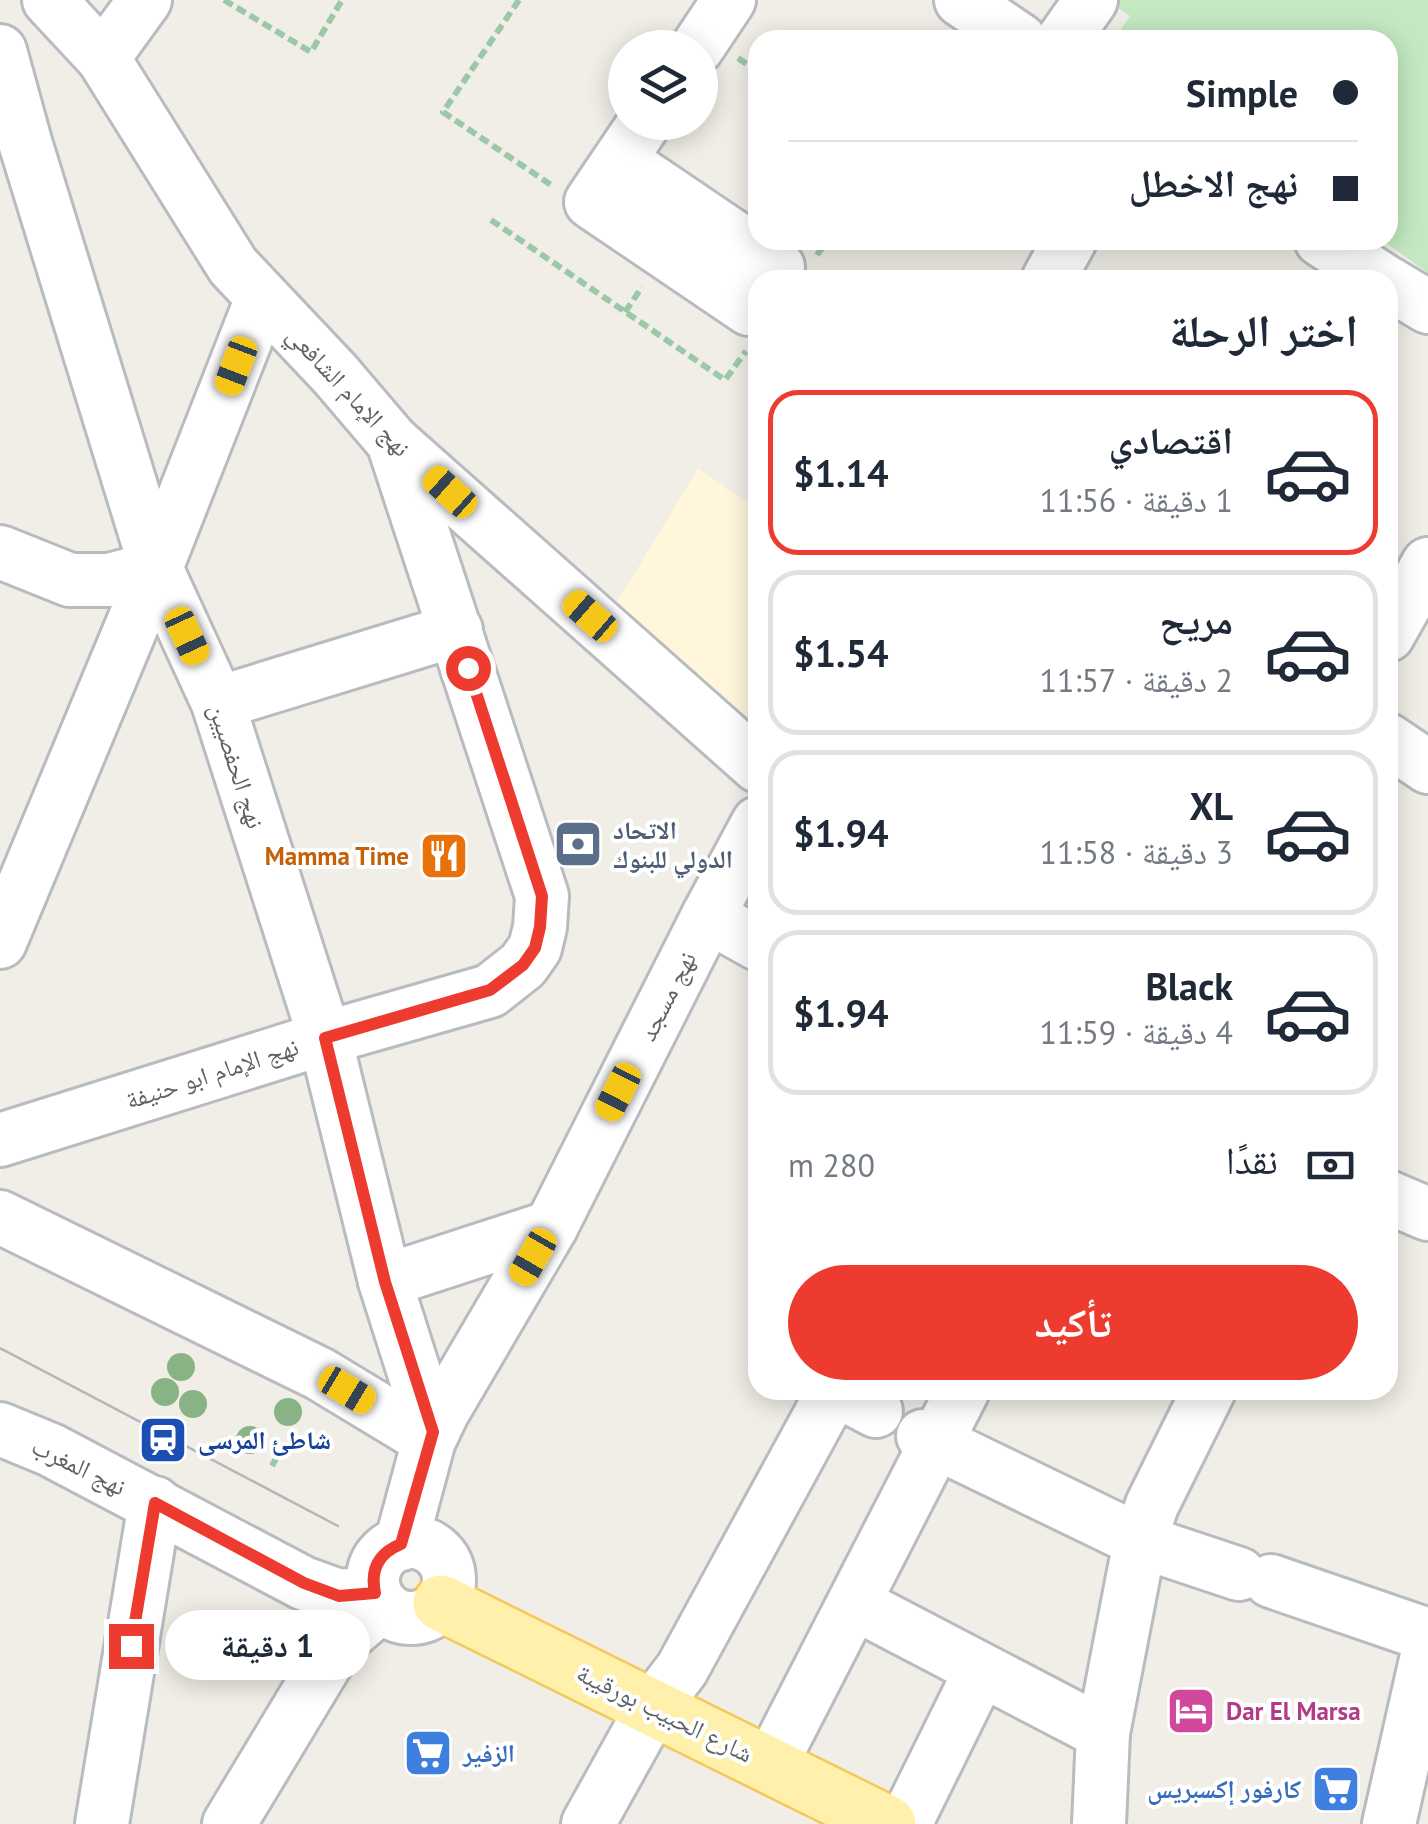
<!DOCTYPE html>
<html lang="ar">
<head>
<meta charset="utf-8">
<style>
  body { margin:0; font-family:"PT Sans","Noto Naskh Arabic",sans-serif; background:#f6f6f7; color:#1f2937; direction:rtl; height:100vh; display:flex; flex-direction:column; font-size:38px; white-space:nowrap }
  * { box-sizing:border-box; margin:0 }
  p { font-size:32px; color:#747a83 }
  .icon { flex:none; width:55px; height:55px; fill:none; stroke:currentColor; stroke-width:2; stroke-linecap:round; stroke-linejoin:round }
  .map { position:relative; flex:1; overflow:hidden; direction:ltr }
  .side { position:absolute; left:748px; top:270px; width:650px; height:1130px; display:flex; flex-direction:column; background:#fff; border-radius:30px; box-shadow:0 5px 25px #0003; direction:rtl }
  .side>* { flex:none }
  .top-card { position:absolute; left:748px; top:30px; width:650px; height:220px; border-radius:30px; box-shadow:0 5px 25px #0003; direction:rtl; display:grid; align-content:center; height:220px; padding:0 40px; background:#fff }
  .fabs { position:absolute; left:608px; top:30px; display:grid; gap:20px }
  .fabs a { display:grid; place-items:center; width:110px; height:110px; border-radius:50%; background:#fff; box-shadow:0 5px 25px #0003; font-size:50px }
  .end { position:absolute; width:45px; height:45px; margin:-22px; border:12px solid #ed3c2f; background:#fff; box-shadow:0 0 0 5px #fff }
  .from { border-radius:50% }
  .bubble { position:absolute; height:70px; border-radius:35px; background:#fff; box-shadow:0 5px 25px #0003; font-size:32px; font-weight:700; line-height:70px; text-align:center; direction:rtl }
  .car { position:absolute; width:30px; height:60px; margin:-30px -15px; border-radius:12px; box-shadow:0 0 8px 2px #0007; background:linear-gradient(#f5c518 24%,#345 0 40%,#f5c518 0 76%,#345 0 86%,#f5c518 0) }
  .top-card b { display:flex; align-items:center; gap:35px; height:95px; font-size:38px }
  .top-card b+b { border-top:2px solid #e0e1e3 }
  .top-card i { width:25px; height:25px; background:#1f2937 }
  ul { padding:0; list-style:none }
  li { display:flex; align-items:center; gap:30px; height:165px; margin:0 20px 15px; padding:0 20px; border:5px solid #e0e1e3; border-radius:30px }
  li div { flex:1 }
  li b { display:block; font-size:38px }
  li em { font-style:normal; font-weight:700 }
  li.on { border-color:#ed3c2f }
  li>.icon { width:90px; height:90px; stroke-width:1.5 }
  h2 { padding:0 40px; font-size:45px; line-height:120px }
  .pay { display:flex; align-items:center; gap:25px; height:110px; padding:0 40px; font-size:38px }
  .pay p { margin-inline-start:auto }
  .button { display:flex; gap:20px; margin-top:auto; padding:20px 40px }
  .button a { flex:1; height:115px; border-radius:60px; background:#ed3c2f; color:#fff; font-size:40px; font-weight:700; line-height:115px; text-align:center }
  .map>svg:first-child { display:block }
  .commercial { fill:#fff6dc }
  .green { fill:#c3e8c2 }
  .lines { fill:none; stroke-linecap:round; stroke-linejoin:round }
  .minor-casing { stroke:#b8bbc0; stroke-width:58 }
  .major-casing { stroke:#f5c85a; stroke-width:60 }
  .path { stroke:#9bc9a8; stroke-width:6; stroke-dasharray:10 5; stroke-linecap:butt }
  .minor { stroke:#fff; stroke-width:52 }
  .major { stroke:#fff1ac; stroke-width:55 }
  .tram { stroke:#b5b6b7; stroke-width:2.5 }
  .tree { fill:#88b385 }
  .route { stroke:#ed3c2f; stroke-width:12 }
  .labels { text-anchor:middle; stroke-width:8; stroke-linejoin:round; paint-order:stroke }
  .street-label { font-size:25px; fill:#5d6267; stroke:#fff }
  .service-label { font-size:25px; font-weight:bold; fill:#4e5e75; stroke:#fff; text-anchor:start }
  .food-label { font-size:25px; font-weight:bold; fill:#c56008; stroke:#fff; text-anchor:end }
  .transit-label { font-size:25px; font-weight:bold; fill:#164399; stroke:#fff; text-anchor:start }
  .hotel-label { font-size:25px; font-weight:bold; fill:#b23c85; stroke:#fff; text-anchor:start }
  .shop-label { font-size:25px; font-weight:bold; fill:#366cbe; stroke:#fff; text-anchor:start }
</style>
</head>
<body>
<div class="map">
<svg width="1428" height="1824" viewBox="0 0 1428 1824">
  <rect width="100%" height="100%" fill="#f0eee6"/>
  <!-- commercial -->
  <path class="commercial" d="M698,468l59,41v226l-141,-131z"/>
  <!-- green -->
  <path class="green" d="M1106,0h322v273l-46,-33h6v-200h-274l16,-24z"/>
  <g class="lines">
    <!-- minor casing -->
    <g class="minor-casing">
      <g id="minor">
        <path d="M49,0l54,58 130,208 102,108 58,68 365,324"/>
        <path d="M961,0l59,40"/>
        <path d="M1063,40l28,-40"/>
        <path d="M697,48l32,-48"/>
        <path d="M0,51l25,91 131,426 62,135 107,335 60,243 48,151"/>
        <path d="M103,58l42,-58"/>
        <path d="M645,122l-54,80 158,107 9,-12"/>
        <path d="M620,160l158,107 -9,13"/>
        <path d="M1321,240l62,40"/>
        <path d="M1048,280l22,-40"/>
        <path d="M1388,283l40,24"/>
        <path d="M0,552l70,28h39l47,-12"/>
        <path d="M1388,635l40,-71"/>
        <path d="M218,703l238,-73"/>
        <path d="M1388,740l40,27"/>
        <path d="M708,916l50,28"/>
        <path d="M0,942l156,-374 106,-270"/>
        <path d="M0,1140l325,-102 165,-47 33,-26 12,-17 5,-21 2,-31 -149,-454"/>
        <path d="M1388,1197l40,17"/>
        <path d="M0,1217l320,157 109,66"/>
        <path d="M385,1281l166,-54"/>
        <path d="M836,1390l40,21"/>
        <path d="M0,1429l51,21 252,133 36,13 36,-3"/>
        <path d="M923,1436l217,105 99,33"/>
        <circle cx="411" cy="1580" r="38"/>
        <path d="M401,1544l28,-104 14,-29 108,-184 157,-311 50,-93"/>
        <path d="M1271,1581l157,54"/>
        <path d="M854,1603l249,130"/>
        <path d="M771,1764l192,-374"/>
        <path d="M102,1824l53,-321"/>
        <path d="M229,1824l109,-181 44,-38"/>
        <path d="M588,1824l65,-117 29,-38 152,-279"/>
        <path d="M905,1824l76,-154"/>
        <path d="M1099,1824l4,-91 37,-192 12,-36 57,-115"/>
        <path d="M1389,1824l39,-173"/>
      </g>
    </g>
    <!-- major casing -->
    <g class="major-casing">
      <path id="major" d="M441,1603l447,221"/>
    </g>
    <!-- path -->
    <g class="path">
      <path d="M224,0l87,52 31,-52"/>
      <path d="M519,0l-76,112 111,75"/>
      <path d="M738,58l20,14"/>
      <path d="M491,220l234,160 21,-29"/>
      <path d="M817,255l11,-15"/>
      <path d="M625,312l17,-25"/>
      <path d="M272,1466l13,-25"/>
    </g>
    <!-- minor -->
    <use href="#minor" class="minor"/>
    <!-- major -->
    <use href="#major" class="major"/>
    <!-- tram -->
    <path class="tram" d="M0,1348l338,178"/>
  </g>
  <!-- trees -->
  <g class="tree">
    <circle cx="181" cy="1367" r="14"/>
    <circle cx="165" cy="1392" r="14"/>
    <circle cx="193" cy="1404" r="14"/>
    <circle cx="288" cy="1412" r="14"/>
    <circle cx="250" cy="1440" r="14"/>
  </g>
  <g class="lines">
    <!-- route -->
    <path class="route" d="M131,1646l24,-143 149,80 35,13 36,-3c-5,-24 4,-40 26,-49l32,-112 -48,-150 -60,-244 165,-48 33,-25 12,-17 5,-21 2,-31 -74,-228"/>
  </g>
  <!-- icons -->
  <defs>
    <g id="bank-square" transform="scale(2.5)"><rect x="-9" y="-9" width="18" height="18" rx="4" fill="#5c6f8a" stroke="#fff"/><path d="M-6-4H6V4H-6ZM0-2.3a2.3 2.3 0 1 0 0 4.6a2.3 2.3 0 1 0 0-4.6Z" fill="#fff"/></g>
    <g id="restaurant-square" transform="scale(2.5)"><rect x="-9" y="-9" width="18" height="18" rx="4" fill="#e8710a" stroke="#fff"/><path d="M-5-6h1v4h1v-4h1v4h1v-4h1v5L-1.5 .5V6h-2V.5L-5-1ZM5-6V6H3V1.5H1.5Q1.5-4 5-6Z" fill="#fff"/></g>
    <g id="station-square" transform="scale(2.5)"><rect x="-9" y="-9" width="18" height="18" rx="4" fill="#1a4fb4" stroke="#fff"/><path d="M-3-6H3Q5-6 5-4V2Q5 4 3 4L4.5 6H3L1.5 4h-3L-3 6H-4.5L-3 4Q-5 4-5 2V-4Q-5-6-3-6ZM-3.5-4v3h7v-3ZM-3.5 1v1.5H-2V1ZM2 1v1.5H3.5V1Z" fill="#fff"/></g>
    <g id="hotel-square" transform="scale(2.5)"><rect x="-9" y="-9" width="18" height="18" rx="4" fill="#d1479c" stroke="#fff"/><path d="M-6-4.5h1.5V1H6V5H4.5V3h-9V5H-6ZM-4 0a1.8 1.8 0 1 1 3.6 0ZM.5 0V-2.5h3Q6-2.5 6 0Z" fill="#fff"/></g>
    <g id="supermarket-square" transform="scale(2.5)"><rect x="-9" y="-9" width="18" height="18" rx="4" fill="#3f7fe0" stroke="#fff"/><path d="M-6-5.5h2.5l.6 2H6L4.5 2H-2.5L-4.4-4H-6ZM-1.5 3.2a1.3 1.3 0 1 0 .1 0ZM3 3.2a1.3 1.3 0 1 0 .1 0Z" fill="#fff"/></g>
  </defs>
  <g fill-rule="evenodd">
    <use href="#bank-square" x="578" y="844"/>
    <use href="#restaurant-square" x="444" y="856"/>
    <use href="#station-square" x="163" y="1440"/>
    <use href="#hotel-square" x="1191" y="1711"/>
    <use href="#supermarket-square" x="428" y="1753"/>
    <use href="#supermarket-square" x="1336" y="1789"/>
  </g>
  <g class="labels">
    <!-- street labels -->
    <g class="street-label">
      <text transform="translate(349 391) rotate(47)" y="9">نهج الإمام الشافعي</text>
      <text transform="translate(237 766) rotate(72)" y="9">نهج الحفصيين</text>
      <text transform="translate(667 996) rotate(-63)" y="9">نهج مسجد</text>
      <text transform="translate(212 1073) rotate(-18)" y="9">نهج الإمام ابو حنيفة</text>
      <text transform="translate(79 1466) rotate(26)" y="9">نهج المغرب</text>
      <text transform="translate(665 1713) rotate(26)" y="9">شارع الحبيب بورقيبة</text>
    </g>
    <!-- service labels -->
    <g class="service-label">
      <text x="613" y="839">الاتحاد<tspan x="613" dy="29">الدولي للبنوك</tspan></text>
    </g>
    <!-- food labels -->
    <g class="food-label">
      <text x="409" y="865">Mamma Time</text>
    </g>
    <!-- transit labels -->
    <g class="transit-label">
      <text x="198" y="1449">شاطئ المرسى</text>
    </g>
    <!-- hotel labels -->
    <g class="hotel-label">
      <text x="1226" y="1720">Dar El Marsa</text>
    </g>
    <!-- shop labels -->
    <g class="shop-label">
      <text x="463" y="1762">الزفير</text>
      <text x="1301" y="1798" text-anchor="end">كارفور إكسبريس</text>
    </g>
  </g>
</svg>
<div class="fabs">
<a><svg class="icon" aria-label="layers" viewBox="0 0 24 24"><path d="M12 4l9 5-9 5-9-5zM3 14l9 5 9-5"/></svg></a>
</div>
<i class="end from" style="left:468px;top:668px"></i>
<i class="end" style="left:131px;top:1646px"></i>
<div class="bubble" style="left:165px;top:1610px;width:205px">1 دقيقة</div>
<i class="car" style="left:236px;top:366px;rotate:201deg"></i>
<i class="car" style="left:450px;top:492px;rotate:312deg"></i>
<i class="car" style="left:590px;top:616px;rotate:311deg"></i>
<i class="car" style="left:187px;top:636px;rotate:155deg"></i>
<i class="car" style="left:618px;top:1092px;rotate:207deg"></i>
<i class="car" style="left:533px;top:1257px;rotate:210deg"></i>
<i class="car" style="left:347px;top:1390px;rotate:121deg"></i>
<div class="top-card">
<b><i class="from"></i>Simple</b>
<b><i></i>نهج الاخطل</b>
</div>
<section class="side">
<h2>اختر الرحلة</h2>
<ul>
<li class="on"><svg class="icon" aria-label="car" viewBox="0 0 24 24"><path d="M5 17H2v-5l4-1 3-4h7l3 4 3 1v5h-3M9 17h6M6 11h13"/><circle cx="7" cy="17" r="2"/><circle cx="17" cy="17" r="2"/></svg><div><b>اقتصادي</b><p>1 دقيقة · 11:56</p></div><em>$1.14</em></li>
<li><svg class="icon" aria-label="car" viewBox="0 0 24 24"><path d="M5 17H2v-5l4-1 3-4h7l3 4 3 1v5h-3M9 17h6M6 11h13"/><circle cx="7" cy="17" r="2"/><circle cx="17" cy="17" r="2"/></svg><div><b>مريح</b><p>2 دقيقة · 11:57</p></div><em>$1.54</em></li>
<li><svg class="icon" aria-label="car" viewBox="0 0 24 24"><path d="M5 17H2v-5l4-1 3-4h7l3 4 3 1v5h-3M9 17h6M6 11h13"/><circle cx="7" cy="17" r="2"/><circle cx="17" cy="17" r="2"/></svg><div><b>XL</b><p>3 دقيقة · 11:58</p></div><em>$1.94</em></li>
<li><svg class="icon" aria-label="car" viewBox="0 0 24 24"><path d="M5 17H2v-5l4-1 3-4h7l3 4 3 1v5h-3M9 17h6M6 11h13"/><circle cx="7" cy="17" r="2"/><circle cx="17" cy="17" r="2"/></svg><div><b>Black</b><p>4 دقيقة · 11:59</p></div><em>$1.94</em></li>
</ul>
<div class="pay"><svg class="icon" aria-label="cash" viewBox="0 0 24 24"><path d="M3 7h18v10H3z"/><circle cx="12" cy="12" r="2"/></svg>نقدًا<p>280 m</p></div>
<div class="button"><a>تأكيد</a></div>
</section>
</div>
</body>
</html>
